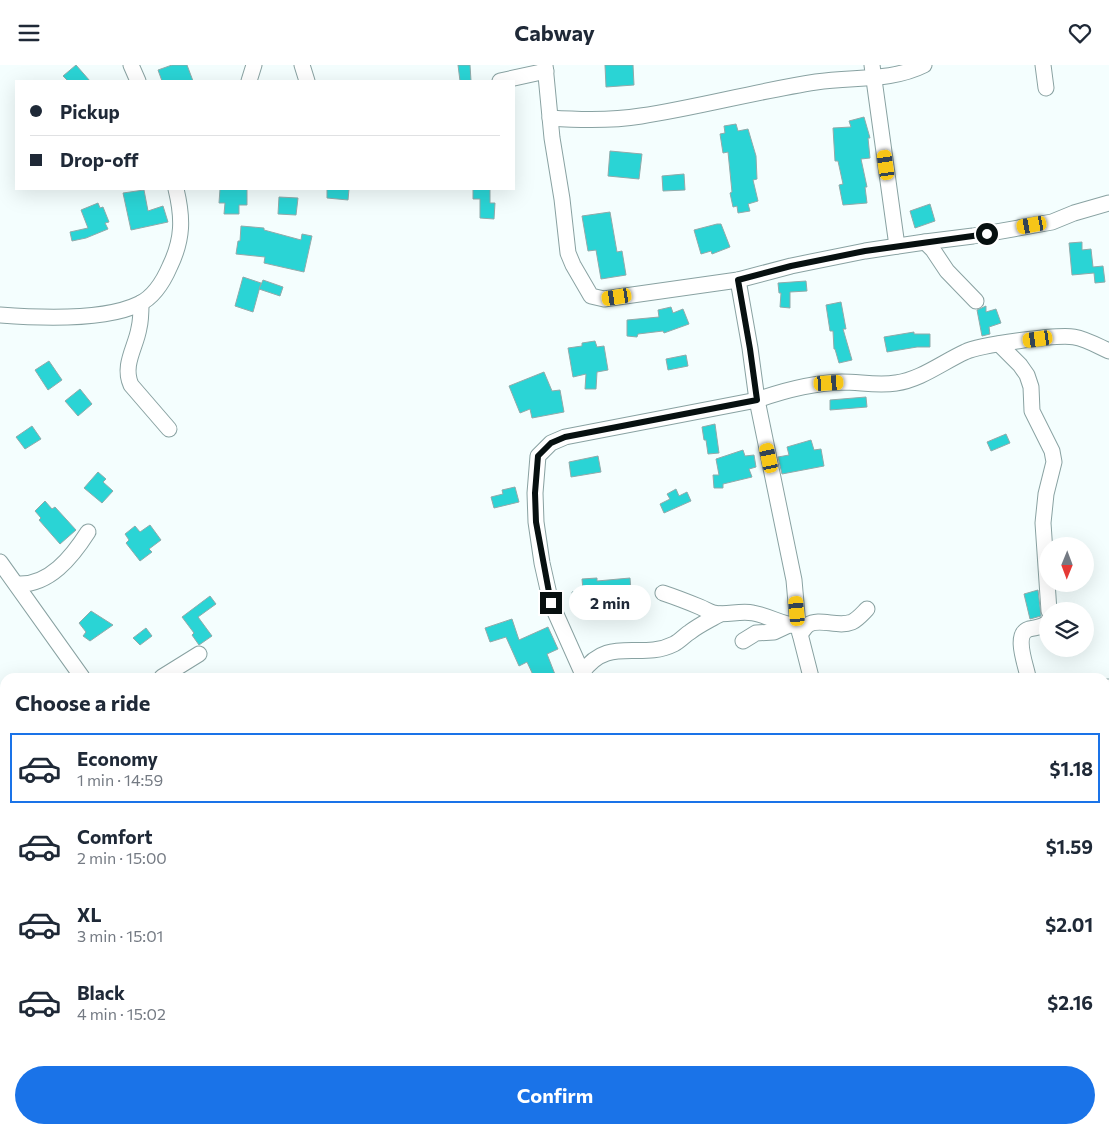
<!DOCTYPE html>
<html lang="en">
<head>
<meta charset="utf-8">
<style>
  body { margin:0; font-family:Commissioner,sans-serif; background:#f6f6f7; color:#1f2937; height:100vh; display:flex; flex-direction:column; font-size:19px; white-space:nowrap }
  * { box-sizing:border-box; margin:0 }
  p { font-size:16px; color:#747a83 }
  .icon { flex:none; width:28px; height:28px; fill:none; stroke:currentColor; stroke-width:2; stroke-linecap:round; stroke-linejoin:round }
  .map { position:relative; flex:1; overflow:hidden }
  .details { position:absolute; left:0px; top:608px; width:1110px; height:461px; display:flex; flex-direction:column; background:#fff; border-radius:15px 15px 0 0; box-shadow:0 5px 20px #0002 }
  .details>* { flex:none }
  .hud { position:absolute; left:15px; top:15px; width:500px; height:110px; border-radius:0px; box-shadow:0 5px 20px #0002; display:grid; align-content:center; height:110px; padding:0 15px; background:#fff }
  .needle { width:32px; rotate:181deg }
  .controls { position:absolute; left:1039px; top:472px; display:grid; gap:10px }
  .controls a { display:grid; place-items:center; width:55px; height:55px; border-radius:50%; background:#fff; box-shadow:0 5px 20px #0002; font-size:25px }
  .end { position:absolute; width:22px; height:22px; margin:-11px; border:6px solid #071010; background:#fff; box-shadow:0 0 0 2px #fff }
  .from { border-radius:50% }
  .bubble { position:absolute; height:35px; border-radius:18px; background:#fff; box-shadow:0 5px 20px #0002; font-size:16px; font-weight:700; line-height:35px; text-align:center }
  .car { position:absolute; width:15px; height:30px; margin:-15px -8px; border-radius:6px; box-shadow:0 0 4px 1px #0007; background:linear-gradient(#f5c518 24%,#345 0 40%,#f5c518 0 76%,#345 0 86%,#f5c518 0) }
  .hud b { display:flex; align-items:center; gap:18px; height:48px; font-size:19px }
  .hud b+b { border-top:1px solid #e0e1e3 }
  .hud i { width:12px; height:12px; background:#1f2937 }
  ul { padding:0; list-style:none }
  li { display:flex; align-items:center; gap:15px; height:70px; margin:0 10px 8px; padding:0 5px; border:2px solid transparent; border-radius:0px }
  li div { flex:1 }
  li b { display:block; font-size:19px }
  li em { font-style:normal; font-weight:700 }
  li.selected { border-color:#1a73e8 }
  li>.icon { width:45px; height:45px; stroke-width:1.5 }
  h2 { padding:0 15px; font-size:22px; line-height:60px }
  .button { display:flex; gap:10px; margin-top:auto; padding:10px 15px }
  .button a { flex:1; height:58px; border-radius:30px; background:#1a73e8; color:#fff; font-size:20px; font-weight:700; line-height:58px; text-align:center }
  header { display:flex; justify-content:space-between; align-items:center; height:65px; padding:0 15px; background:#fff; font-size:22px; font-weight:700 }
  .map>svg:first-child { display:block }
  .building { fill:#2ad4d5; stroke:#91aaaa }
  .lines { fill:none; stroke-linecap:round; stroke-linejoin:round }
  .minor-casing { stroke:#89a2a2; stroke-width:17 }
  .minor { stroke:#fff; stroke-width:15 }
  .route { stroke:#071010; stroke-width:6 }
</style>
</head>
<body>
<header><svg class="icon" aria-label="menu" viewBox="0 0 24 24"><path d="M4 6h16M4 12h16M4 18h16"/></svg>Cabway<svg class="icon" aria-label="heart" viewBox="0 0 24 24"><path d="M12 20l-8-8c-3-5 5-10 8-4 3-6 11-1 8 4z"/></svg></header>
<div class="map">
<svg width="1109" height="1068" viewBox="0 0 1109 1068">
  <rect width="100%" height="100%" fill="#f4fefe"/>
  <!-- building -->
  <g class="building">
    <path d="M76,0l14,16h-22l-5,-5z"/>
    <path d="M172,0h15l6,16h-31l-4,-11z"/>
    <path d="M458,0h12l1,16h-11z"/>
    <path d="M605,0h28l1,20 -28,2z"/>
    <path d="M864,52l6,21h-2l2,20 -9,1 6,28h-2l2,16 -24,2 -4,-20 4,-1 -5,-23h-3l-2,-33 18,-1 -2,-6z"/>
    <path d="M736,59l2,7 10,-2 8,27 1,23 -4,1 5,21 -10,3 2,7 -12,2 -1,-7 -4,1 -3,-14 2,-1 -4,-40 -5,1 -3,-19 5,-1 -1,-7z"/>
    <path d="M610,86l32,3 -3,25 -31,-3z"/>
    <path d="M684,109l1,16 -22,1 -1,-15z"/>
    <path d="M220,124h27v16h-8v9h-15l1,-11h-6z"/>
    <path d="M327,124h22l-1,11 -21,-2z"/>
    <path d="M473,124h17v14h5l-1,16 -14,-1v-19h-7z"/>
    <path d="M144,125l4,21 15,-5 5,16 -37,8 -8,-37z"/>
    <path d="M279,132l19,1 -2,17 -18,-1z"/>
    <path d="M98,138l2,5 3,-1 6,15 -4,1 3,6 -22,9 -14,3 -2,-9 18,-4 -7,-18z"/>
    <path d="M930,139l5,17 -20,7 -5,-17z"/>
    <path d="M610,147l7,40 5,-1 4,24 -25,4 -5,-29 -8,1 -6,-35z"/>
    <path d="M717,159h4l9,23 -18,7 -1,-3 -10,3 -7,-24z"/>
    <path d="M241,161l23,2v2l37,10 1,-6 10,2 -8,36 -40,-9 1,-6 -29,-3 2,-13h2z"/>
    <path d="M1082,177v8l9,-1 2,18 10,-1 2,16 -10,1 -1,-10 -22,2 -3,-32z"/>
    <path d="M243,212l18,6 -8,29 -18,-6z"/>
    <path d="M263,215l20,7 -3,9 -21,-7z"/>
    <path d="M806,216l1,10 -17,1v16l-10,-1 1,-14h-2l-1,-10z"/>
    <path d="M841,237l5,27h-3l9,31 -13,3 -4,-14h-1l-1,-18h-3l-4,-26z"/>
    <path d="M986,241v6l10,-3 5,14 -12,4 1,7 -8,2 -5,-26z"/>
    <path d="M671,242l2,6 10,-4 6,15 -25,9 -1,-2 -25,3 -1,3 -10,-1v-16l32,-3 -1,-7z"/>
    <path d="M914,267v2h16v13h-13l-30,5 -3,-15z"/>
    <path d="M595,276l2,6 7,-1 4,24 -11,2 -1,17h-11l1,-15 -13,3 -5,-29 14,-2v-3z"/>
    <path d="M686,290l2,11 -20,4 -2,-11z"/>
    <path d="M49,296l13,19 -14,10 -13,-20z"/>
    <path d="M544,307l8,19 8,-1 4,22 -32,6 -2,-9 -10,4 -11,-27z"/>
    <path d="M80,324l12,15 -14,12 -13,-15z"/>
    <path d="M866,332l1,10 -37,3v-10z"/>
    <path d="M715,359l4,29 -11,1 -2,-14h-2l-2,-13z"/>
    <path d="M32,361l9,13 -16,10 -9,-12z"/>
    <path d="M1006,369l4,9 -19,8 -4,-9z"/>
    <path d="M811,375l3,10 7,-1 3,17 -42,8 -4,-17 11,-2 -2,-8z"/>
    <path d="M743,385l2,6 9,-1 2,12 -7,2 3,8 -29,7v4h-9l-1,-13h6l-3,-16z"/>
    <path d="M598,391l3,16 -30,5 -2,-15z"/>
    <path d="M98,407l8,7 -3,3 10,9 -11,12 -18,-15z"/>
    <path d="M515,422l4,15 -25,6 -3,-11 12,-3 -1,-4z"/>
    <path d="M676,424l3,7 8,-4 4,9 -27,12 -4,-9 10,-5 -3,-5z"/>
    <path d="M45,436l7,8 3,-2 21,23 -16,14 -21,-24 2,-2 -6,-7z"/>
    <path d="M150,460l11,15 -12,9 3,3 -12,9 -14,-18 3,-3 -4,-6 10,-8 5,6z"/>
    <path d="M597,513v3l33,-3 1,13 -24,2 2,14 -35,4 -2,-19 11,-2 -1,-11z"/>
    <path d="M1038,525l3,26 -11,3 -6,-25z"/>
    <path d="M210,531l6,8 -18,13 14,19 -13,9 -7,-10 2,-2 -12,-16z"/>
    <path d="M91,546l22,14 -23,16 -7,-5 3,-4 -7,-9z"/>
    <path d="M512,554l7,21 29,-13 10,22 -11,5 9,23h-22l-7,-15 -8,4 -13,-29 -16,5 -5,-14z"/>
    <path d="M146,563l6,8 -12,9 -7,-7z"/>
  </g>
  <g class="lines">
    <!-- minor casing -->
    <g class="minor-casing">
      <g id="minor">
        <path d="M131,0l7,16"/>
        <path d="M302,0l5,16"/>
        <path d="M545,0l7,73 10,61 6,54 5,12 18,31 13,3 134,-19 53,-14 74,-15 60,-9 48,-6 79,-14 22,-9 35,-10"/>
        <path d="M872,0l25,181"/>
        <path d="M1043,0l3,23"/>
        <path d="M249,16l5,-16"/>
        <path d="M500,16l46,-10"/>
        <path d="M550,53c30,2 61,3 91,-2 59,-9 116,-25 175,-34 37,-6 74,0 108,-17"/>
        <path d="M925,177l8,8 14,21 29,30"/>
        <path d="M738,215l12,68 7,52 37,180 4,46 13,51"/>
        <path d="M141,238c0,9 0,17 -2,25 -3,19 -17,37 -8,57l38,44"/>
        <path d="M0,250c39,3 104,6 139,-11 15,-7 25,-24 31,-38 13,-27 13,-48 6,-77"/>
        <path d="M999,279l21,21 7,10 4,12 1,24 20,40 2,11 -8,32 -3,29 6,88"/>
        <path d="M0,497l82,115"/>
        <path d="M17,519c32,2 55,-27 71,-52"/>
        <path d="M663,528c12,4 25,9 37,14 5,2 9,5 14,6 12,3 26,-3 39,0 16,3 30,12 45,13"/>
        <path d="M800,569c3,-3 5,-7 8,-9 11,-8 30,3 44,-3 6,-3 10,-8 15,-13"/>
        <path d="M743,576l13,-8 18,-1 15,-7"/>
        <path d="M582,608c26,-38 58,-12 92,-29 6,-3 11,-9 16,-12 9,-7 20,-12 30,-18"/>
        <path d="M162,612l37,-23"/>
        <path d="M584,612l-33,-74 -9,-40 -6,-41 -1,-29 3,-37 13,-13 14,-6 192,-37c28,-10 55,-17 85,-18 18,0 36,4 54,1 24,-3 47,-21 69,-31 14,-7 93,-18 109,-15 12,2 24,9 35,14"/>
        <path d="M1028,612c-2,-12 -15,-43 1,-48 7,-2 13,-1 19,-7"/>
        <path d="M1105,622h4"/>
        <path d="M1105,738l4,1"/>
        <path d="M1105,868l4,-1"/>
        <path d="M0,931l5,2"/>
        <path d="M1105,979l4,4"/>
        <path d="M174,1064l4,4"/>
        <path d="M442,1064l4,4"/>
        <path d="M662,1064l4,4"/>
        <path d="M245,1068l5,-4"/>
      </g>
    </g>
    <!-- minor -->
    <use href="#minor" class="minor"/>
  </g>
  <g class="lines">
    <!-- route -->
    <path class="route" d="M551,538l-15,-81 -1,-29 3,-37 13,-13 14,-6 192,-37 -7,-51 -12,-69 53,-14 74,-15 122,-17"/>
  </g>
</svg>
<div class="controls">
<a><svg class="needle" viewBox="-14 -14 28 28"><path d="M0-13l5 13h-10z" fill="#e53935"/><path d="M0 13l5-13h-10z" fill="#747a83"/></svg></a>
<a><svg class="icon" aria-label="layers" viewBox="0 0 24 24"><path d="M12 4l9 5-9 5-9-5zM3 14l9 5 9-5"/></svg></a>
</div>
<i class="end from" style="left:987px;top:169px"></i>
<i class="end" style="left:551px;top:538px"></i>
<div class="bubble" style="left:569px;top:520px;width:82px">2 min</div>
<i class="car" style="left:886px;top:100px;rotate:352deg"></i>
<i class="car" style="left:1032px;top:160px;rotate:260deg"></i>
<i class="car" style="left:617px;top:232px;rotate:261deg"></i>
<i class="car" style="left:1038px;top:274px;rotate:262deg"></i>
<i class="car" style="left:829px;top:318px;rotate:87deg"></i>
<i class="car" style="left:769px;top:393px;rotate:348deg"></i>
<i class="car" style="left:797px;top:546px;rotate:355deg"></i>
<div class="hud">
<b><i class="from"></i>Pickup</b>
<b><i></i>Drop-off</b>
</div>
<section class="details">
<h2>Choose a ride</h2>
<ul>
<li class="selected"><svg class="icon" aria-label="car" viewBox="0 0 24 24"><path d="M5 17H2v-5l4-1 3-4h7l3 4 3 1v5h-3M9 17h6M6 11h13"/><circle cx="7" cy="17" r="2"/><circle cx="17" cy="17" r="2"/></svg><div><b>Economy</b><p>1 min · 14:59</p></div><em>$1.18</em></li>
<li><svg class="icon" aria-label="car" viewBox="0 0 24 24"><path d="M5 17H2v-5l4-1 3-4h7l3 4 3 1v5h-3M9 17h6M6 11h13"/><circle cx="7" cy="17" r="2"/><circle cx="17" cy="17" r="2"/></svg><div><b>Comfort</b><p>2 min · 15:00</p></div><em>$1.59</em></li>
<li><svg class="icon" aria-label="car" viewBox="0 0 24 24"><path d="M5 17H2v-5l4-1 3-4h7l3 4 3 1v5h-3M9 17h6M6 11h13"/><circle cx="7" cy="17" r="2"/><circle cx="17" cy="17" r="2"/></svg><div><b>XL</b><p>3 min · 15:01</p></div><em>$2.01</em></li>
<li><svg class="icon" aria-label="car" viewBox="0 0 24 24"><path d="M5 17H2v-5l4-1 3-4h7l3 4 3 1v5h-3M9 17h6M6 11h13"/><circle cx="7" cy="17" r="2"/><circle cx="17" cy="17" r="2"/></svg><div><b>Black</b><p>4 min · 15:02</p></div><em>$2.16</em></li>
</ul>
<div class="button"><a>Confirm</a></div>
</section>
</div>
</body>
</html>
